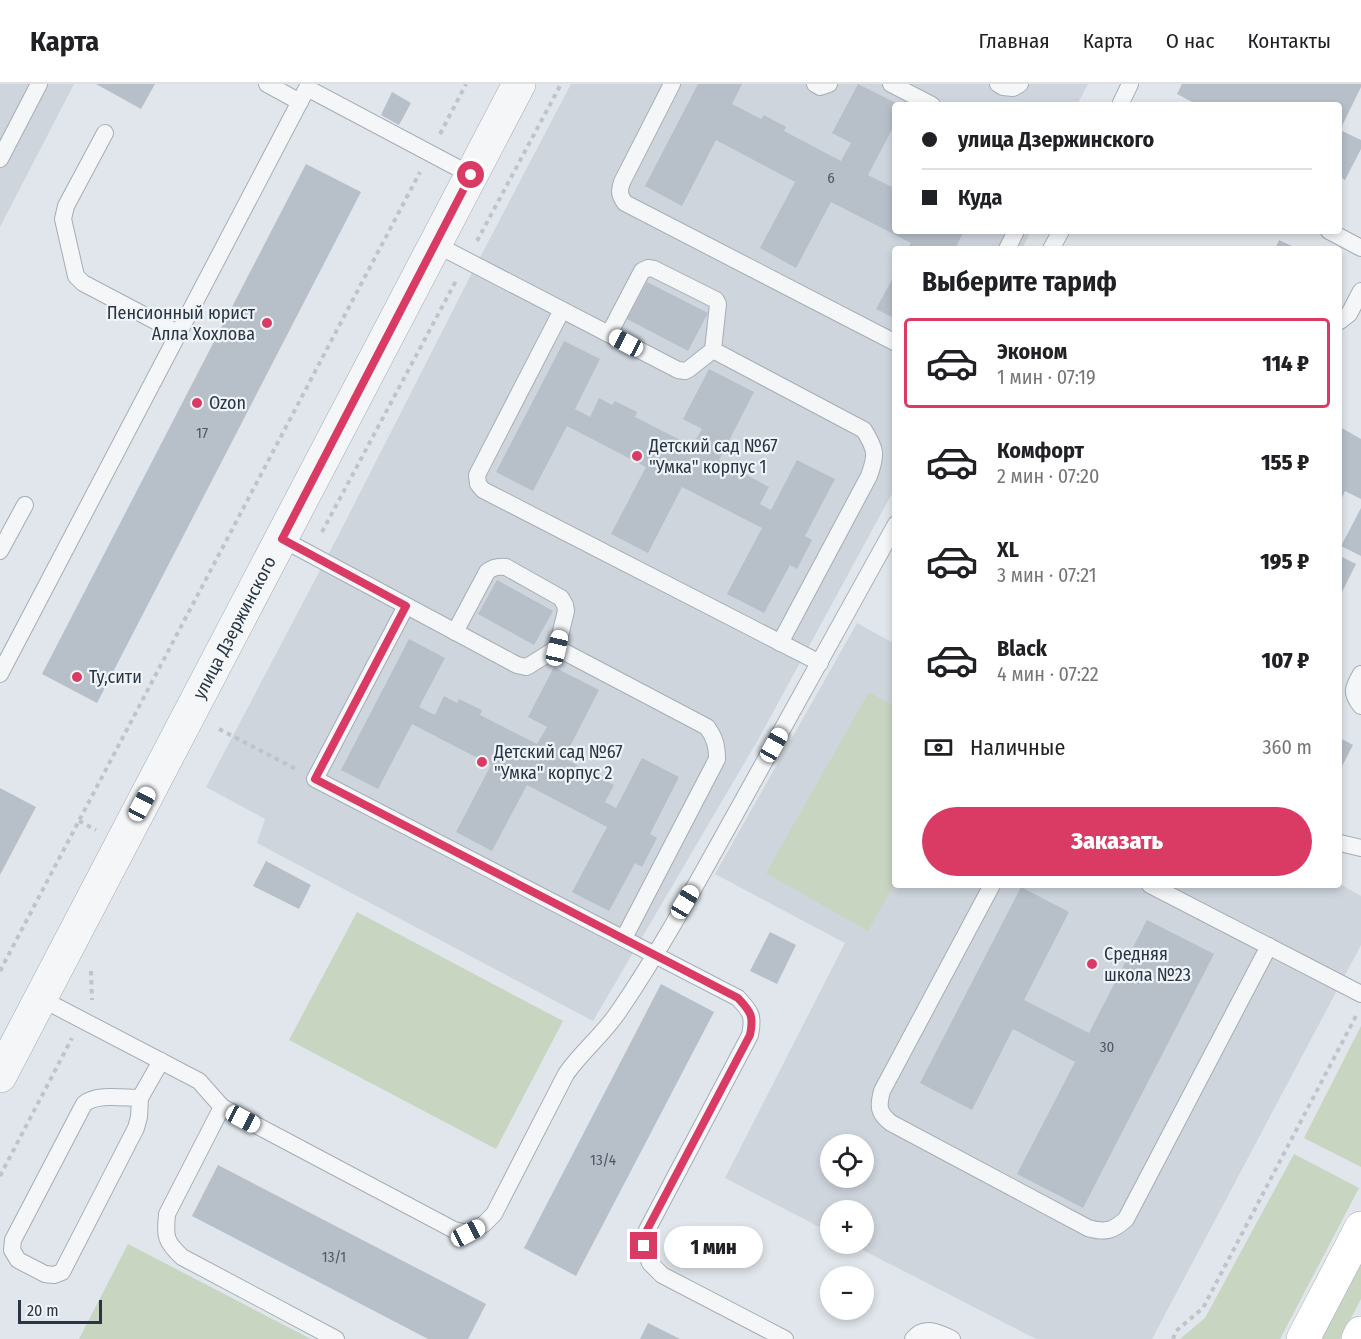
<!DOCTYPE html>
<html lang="ru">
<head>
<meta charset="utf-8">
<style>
  body { margin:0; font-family:"Fira Sans Condensed",sans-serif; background:#f2f2f2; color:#202124; height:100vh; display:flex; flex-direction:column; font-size:22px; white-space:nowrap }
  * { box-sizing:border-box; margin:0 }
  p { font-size:20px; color:#757577 }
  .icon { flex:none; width:33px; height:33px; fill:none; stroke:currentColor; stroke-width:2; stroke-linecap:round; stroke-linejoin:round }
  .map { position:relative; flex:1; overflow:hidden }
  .side { position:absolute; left:892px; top:162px; width:450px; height:642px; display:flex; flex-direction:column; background:#fff; border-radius:6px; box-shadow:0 3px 9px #0003 }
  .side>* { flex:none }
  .hud { position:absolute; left:892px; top:18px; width:450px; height:132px; border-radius:6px; box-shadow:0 3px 9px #0003; display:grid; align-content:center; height:132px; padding:0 30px; background:#fff }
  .fabs { position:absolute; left:820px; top:1050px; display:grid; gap:12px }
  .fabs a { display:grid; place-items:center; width:54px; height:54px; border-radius:50%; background:#fff; box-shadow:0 3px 9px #0003; font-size:30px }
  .scale { position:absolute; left:18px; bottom:15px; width:84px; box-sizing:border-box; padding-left:6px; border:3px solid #273544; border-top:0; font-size:16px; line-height:21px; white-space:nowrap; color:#273544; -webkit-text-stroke:4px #f0f4f8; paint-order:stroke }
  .end { position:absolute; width:27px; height:27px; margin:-14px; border:8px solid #da3b64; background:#fff; box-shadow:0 0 0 3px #fff }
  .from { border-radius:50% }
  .bubble { position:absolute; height:42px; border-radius:21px; background:#fff; box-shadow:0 3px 9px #0003; font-size:20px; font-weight:800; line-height:42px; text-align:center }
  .car { position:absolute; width:18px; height:36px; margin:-18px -9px; border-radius:8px; box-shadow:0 0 4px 2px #0007; background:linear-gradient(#fff 24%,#345 0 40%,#fff 0 76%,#345 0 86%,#fff 0) }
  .hud b { display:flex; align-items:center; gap:21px; height:57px; font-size:22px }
  .hud b+b { border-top:2px solid #e0e0e0 }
  .hud i { width:15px; height:15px; background:#202124 }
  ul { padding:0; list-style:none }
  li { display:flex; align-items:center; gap:18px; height:90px; margin:0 12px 9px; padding:0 18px; border:3px solid transparent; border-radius:6px }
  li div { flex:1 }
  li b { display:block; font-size:22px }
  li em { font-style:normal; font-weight:800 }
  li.selected { border-color:#da3b64 }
  li>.icon { width:54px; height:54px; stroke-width:1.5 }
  h2 { padding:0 30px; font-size:27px; line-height:72px }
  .pay { display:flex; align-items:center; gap:15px; height:66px; padding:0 30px; font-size:22px }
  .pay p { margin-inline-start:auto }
  .cta { display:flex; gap:12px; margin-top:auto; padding:12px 30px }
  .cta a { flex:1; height:69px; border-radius:36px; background:#da3b64; color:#fff; font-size:24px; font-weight:800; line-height:69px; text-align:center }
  header { display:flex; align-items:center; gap:36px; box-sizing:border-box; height:84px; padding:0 30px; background:#fff; border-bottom:2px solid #e0e0e0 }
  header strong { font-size:28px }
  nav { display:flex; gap:33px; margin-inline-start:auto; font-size:21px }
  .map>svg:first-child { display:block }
  .built { fill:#ced5dd; fill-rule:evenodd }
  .green { fill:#c8d5c1 }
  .building { fill:#b7bfc9 }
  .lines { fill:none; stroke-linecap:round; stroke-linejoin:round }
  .service-casing { stroke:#a5adb6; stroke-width:18 }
  .tertiary-casing { stroke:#a5adb6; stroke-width:34 }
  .secondary-casing { stroke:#a5adb6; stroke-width:34 }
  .path { stroke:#bfc4c9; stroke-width:4; stroke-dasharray:4.5 4.5; stroke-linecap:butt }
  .service { stroke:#f4f6f8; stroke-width:16 }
  .tertiary { stroke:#f4f6f8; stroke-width:33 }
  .secondary { stroke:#fff; stroke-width:33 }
  .route { stroke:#da3b64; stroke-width:8 }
  .poi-dot { fill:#da3b64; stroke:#f0f4f8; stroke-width:2 }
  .labels { text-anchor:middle; stroke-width:4.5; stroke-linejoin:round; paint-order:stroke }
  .number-label { font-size:15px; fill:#4b5865 }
  .poi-label { font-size:18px; fill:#273544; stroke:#f0f4f8; text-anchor:start }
  .street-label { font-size:18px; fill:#273544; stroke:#f0f4f8 }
</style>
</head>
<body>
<header>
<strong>Карта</strong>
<nav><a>Главная</a><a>Карта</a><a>О нас</a><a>Контакты</a></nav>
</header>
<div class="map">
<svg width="1361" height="1255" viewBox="0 0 1361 1255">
  <rect width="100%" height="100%" fill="#e0e6eb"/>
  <!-- built -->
  <g class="built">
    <path d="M0,0h74l-74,143z"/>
    <path d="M571,0h517l-11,21h-181v126h135l-9,18h-126l-1,239 -136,250 -166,283 -336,-178 8,-24 -59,-32 132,-251 138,-271z"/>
    <path d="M857,539l38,21 1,241 444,-1 21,12v49l-209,394h-116l-185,-95h13v-34h-33v23l-106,-55 120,-235 -130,-69zM831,1060h33v34h-33z"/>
  </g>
  <!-- green -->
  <g class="green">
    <path d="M869,608l26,15v176l-27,48 -102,-58z"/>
    <path d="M357,828l206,109 -67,128 -207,-109z"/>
    <path d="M1361,942v141l-57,-29z"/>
    <path d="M1294,1070l65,34 -79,151h-100l25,-21z"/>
    <path d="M128,1160l183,95h-232z"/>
    <path d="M1361,1178v37l-21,40h-19z"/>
  </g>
  <!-- building -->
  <g class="building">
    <path d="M96,0h59l-14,25z"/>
    <path d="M698,0h44l-10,20 29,15 3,-4 22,12 -2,4 57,30 10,-18 -19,-10 26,-49 42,21h-4v17l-28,53 28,14v42h68l-9,18h-48l4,-6 -80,-41 -35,66 -36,-20 35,-66 -79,-42 -34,66 -37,-20z"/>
    <path d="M1182,0h179v3l-21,43 21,10v9l-16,31 -5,-3v-72h-142l-21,-11z"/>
    <path d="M392,8l19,11 -12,22 -18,-10z"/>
    <path d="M306,80l55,28 -264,511 -55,-29z"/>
    <path d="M1279,156l19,9h-23z"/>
    <path d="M896,188v47l-20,-10z"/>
    <path d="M647,198l61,31 -20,38 -61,-32z"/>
    <path d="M564,257l36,18 -25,50 15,8 9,-19 13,7 3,-4 22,11 -2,5 57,29 10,-17 -19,-10 26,-50 45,23 -35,68 50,27 -9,17 11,6 26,-50 38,19 -30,57 7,4 -15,29 -7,-4 -26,48 -37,-19 35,-66 -80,-41 -34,66 -37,-19 35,-67 -79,-41 -34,65 -37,-19z"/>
    <path d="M1340,343l21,12v60l-16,-8 -3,7 -2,-1z"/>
    <path d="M1361,424v48l-20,-10z"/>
    <path d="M1340,472l16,8 -16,32z"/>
    <path d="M497,496l56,31 -19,34 -56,-31z"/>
    <path d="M409,555l36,19 -26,49 16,8 9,-19 13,7 2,-4 23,11 -2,5 57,29 10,-17 -19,-10 26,-50 45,23 -35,68 50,27 -9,17 11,6 26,-50 37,19 -29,57 7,4 -15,29 -7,-4 -26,48 -37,-19 35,-65 -80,-42 -35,66 -36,-19 35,-67 -79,-41 -34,65 -37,-19z"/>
    <path d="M1340,654l13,7 -13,25z"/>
    <path d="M0,704l36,19 -36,68z"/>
    <path d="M266,777l45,24 -12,24 -46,-23z"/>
    <path d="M1021,803l48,25 -45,88 65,33 58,-113 67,34 -131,254 -66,-34 58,-112 -62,-33 -41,81 -52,-27z"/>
    <path d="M770,848l26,13 -19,39 -27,-13z"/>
    <path d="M661,900l53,28 -138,264 -52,-28z"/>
    <path d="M218,1081l268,139 -18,35h-40l-236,-123z"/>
    <path d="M648,1239l32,16h-40z"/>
  </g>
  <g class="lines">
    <!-- service casing -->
    <g class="service-casing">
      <g id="service">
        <path d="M267,0l33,18"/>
        <path d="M672,0l-50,98c-3,9 -3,13 3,21l271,140"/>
        <path d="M815,0l5,3 9,-3"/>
        <path d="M891,0l41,21"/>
        <path d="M998,0l5,3 10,1 7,-4"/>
        <path d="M1120,21l10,-21"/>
        <path d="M105,49l-39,73 -3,13 13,57 7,7 95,50"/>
        <path d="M0,75l39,-75"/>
        <path d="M1329,147l32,17"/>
        <path d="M435,160l243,126 7,1 4,-2 24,-19 5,-46 -2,-4 -62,-31 -6,-1 -6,3 -33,63"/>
        <path d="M1007,165l9,-18"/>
        <path d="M1051,165l10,-18"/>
        <path d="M562,226l-85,165 1,9 5,6 337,173"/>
        <path d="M1340,237l9,-7 12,-23"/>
        <path d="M713,266l151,80c12,20 13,24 5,46l-89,167"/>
        <path d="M282,455l235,126 9,2 4,-2 27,-17 150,79c8,11 10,19 10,32l-93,179"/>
        <path d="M0,467l25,-46"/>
        <path d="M406,522l-91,173 423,219c13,14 16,18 12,37l-103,195 -3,16 6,17 12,12 123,64"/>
        <path d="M455,548l32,-60c6,-5 11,-6 19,-5l55,31 4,7 1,6 -9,37"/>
        <path d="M0,590l307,-586 164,87"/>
        <path d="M1361,590c-8,14 -11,18 0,32"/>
        <path d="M1340,759l21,5"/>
        <path d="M992,801l-110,206c-4,15 -4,22 9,32l197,105c17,5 25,3 38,-9l143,-273"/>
        <path d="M1150,801l211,109"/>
        <path d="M40,914l159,83 23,26 -55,107c-2,23 -2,27 15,43l154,82"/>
        <path d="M140,1014c-16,0 -44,-5 -56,6l-71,136 -1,10 6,10 27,14 9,1 8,-3 74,-144 3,-11 1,-19 21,-37"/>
        <path d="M222,1023l232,123 14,3 16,-9 10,-10 72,-140c16,-23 37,-39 53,-63 43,-63 80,-132 118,-200 53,-95 106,-191 159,-287"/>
        <path d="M913,1255c11,-14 25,-7 39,0"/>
      </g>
    </g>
    <!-- tertiary casing -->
    <g class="tertiary-casing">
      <g id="tertiary">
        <path id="s1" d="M0,992l519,-992"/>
      </g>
    </g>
    <!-- secondary casing -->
    <g class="secondary-casing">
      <g id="secondary">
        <path d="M1303,1255l58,-111"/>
        <path d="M1358,1255l3,-6"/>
      </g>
    </g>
    <!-- path -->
    <g class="path">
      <path d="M440,50l26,-50"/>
      <path d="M477,157l84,-157"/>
      <path d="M322,448l135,-253"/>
      <path d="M219,645l77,40"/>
      <path d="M79,737l17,9"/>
      <path d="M0,887l420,-799"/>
      <path d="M91,887l1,29"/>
      <path d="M0,1092l72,-138"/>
      <path d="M1173,1255l3,-8 27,-23 153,-292"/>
    </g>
    <!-- service -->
    <use href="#service" class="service"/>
    <!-- tertiary -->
    <use href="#tertiary" class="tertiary"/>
    <!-- secondary -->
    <use href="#secondary" class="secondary"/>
  </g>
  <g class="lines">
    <!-- route -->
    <path class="route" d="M471,91l-189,364 124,67 -91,173 423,219c13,14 16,18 12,37l-103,195 -3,16"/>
  </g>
  <!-- markers -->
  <g class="poi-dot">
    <circle cx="267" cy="239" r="6"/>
    <circle cx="197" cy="319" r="6"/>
    <circle cx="637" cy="372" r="6"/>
    <circle cx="77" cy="593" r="6"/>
    <circle cx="482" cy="678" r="6"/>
    <circle cx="1092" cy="880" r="6"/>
  </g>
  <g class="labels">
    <!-- number labels -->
    <g class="number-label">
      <text x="831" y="99">6</text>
      <text x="202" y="354">17</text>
      <text x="1107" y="968">30</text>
      <text x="603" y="1081">13/4</text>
      <text x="334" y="1178">13/1</text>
    </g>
    <!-- poi labels -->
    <g class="poi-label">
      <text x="255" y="235" text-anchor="end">Пенсионный юрист<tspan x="255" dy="21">Алла Хохлова</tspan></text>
      <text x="209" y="325">Ozon</text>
      <text x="649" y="368">Детский сад №67<tspan x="649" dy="21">"Умка" корпус 1</tspan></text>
      <text x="89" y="599">Ту,сити</text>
      <text x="494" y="674">Детский сад №67<tspan x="494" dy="21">"Умка" корпус 2</tspan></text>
      <text x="1104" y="876">Средняя<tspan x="1104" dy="21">школа №23</tspan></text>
    </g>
    <!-- street labels -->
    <g class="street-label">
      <text dy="6" stroke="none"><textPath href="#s1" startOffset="506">улица Дзержинского</textPath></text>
    </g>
  </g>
</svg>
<div class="fabs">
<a><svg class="icon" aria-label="locate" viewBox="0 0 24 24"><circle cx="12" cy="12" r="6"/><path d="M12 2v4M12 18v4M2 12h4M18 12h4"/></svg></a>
<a>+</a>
<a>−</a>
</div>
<div class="scale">20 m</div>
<i class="end from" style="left:471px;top:91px"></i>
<i class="end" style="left:644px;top:1162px"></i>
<div class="bubble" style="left:664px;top:1142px;width:99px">1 мин</div>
<i class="car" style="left:626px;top:259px;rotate:298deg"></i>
<i class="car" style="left:557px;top:564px;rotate:13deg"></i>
<i class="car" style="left:774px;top:661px;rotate:29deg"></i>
<i class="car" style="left:142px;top:720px;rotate:28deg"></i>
<i class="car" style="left:685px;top:818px;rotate:31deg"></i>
<i class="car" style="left:243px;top:1035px;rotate:118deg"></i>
<i class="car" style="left:468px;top:1149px;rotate:62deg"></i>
<div class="hud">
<b><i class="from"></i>улица Дзержинского</b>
<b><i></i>Куда</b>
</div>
<section class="side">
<h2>Выберите тариф</h2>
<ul>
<li class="selected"><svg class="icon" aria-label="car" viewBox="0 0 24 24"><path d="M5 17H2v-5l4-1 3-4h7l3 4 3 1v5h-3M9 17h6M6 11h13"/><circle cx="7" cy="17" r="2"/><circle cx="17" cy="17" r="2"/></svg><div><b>Эконом</b><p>1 мин · 07:19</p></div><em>114 ₽</em></li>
<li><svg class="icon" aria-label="car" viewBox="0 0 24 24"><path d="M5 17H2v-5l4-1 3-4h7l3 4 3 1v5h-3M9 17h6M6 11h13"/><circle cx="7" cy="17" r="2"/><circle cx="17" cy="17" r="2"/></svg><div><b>Комфорт</b><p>2 мин · 07:20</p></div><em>155 ₽</em></li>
<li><svg class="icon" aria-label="car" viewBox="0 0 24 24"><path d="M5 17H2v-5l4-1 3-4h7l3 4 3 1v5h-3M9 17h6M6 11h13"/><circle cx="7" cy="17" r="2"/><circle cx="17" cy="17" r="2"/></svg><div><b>XL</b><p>3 мин · 07:21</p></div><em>195 ₽</em></li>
<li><svg class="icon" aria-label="car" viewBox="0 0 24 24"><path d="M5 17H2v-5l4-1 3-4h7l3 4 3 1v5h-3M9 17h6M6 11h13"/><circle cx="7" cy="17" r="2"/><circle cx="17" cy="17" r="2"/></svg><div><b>Black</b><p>4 мин · 07:22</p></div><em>107 ₽</em></li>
</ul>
<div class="pay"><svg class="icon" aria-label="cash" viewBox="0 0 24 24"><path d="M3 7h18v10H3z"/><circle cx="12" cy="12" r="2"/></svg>Наличные<p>360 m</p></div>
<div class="cta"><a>Заказать</a></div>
</section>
</div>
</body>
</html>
